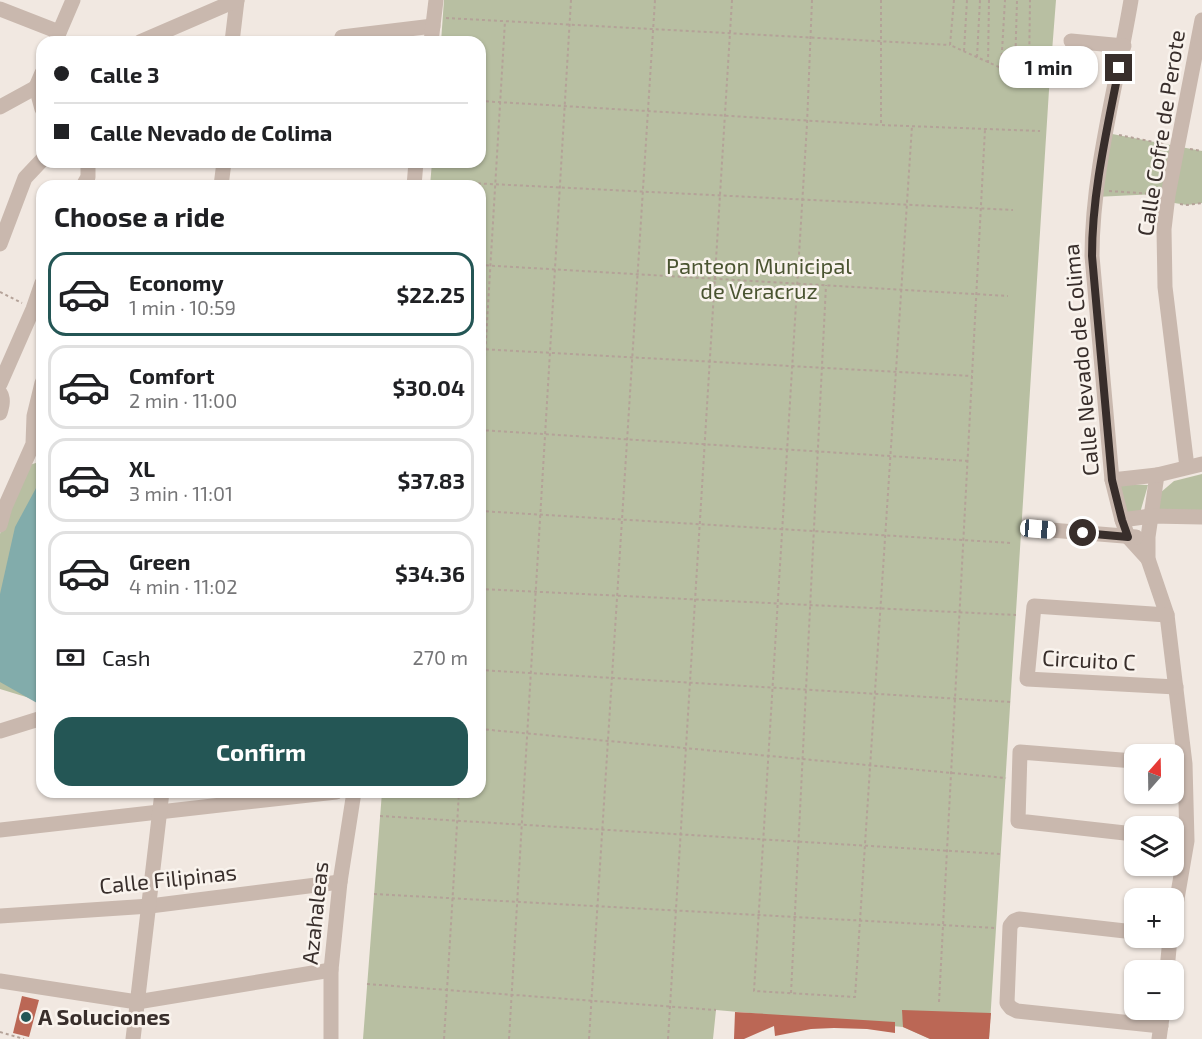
<!DOCTYPE html>
<html lang="en">
<head>
<meta charset="utf-8">
<style>
  body { margin:0; font-family:"Exo 2",sans-serif; background:#f2f2f2; color:#202124; height:100vh; display:flex; flex-direction:column; font-size:22px; white-space:nowrap }
  * { box-sizing:border-box; margin:0 }
  p { font-size:20px; color:#757577 }
  .icon { flex:none; width:33px; height:33px; fill:none; stroke:currentColor; stroke-width:2; stroke-linecap:round; stroke-linejoin:round }
  .map { position:relative; flex:1; overflow:hidden }
  .side { position:absolute; left:36px; top:180px; width:450px; height:618px; display:flex; flex-direction:column; background:#fff; border-radius:18px; box-shadow:0 2px 4px #0004 }
  .side>* { flex:none }
  .hud { position:absolute; left:36px; top:36px; width:450px; height:132px; border-radius:18px; box-shadow:0 2px 4px #0004; display:grid; align-content:center; height:132px; padding:0 18px; background:#fff }
  .needle { width:39px; rotate:20deg }
  .buttons { position:absolute; left:1124px; top:744px; display:grid; gap:12px }
  .buttons a { display:grid; place-items:center; width:60px; height:60px; border-radius:12px; background:#fff; box-shadow:0 2px 4px #0004; font-size:30px }
  .end { position:absolute; width:27px; height:27px; margin:-14px; border:8px solid #382e2b; background:#fff; box-shadow:0 0 0 3px #fff }
  .from { border-radius:50% }
  .bubble { position:absolute; height:42px; border-radius:18px; background:#fff; box-shadow:0 2px 4px #0004; font-size:20px; font-weight:700; line-height:42px; text-align:center }
  .car { position:absolute; width:18px; height:36px; margin:-18px -9px; border-radius:8px; box-shadow:0 0 4px 2px #0007; background:linear-gradient(#fff 24%,#345 0 40%,#fff 0 76%,#345 0 86%,#fff 0) }
  .hud b { display:flex; align-items:center; gap:21px; height:57px; font-size:22px }
  .hud b+b { border-top:2px solid #e0e0e0 }
  .hud i { width:15px; height:15px; background:#202124 }
  ul { padding:0; list-style:none }
  li { display:flex; align-items:center; gap:18px; height:84px; margin:0 12px 9px; padding:0 6px; border:3px solid #e0e0e0; border-radius:18px }
  li div { flex:1 }
  li b { display:block; font-size:22px }
  li em { font-style:normal; font-weight:700 }
  li.current { border-color:#245655 }
  li>.icon { width:54px; height:54px; stroke-width:1.5 }
  h2 { padding:0 18px; font-size:27px; line-height:72px }
  .pay { display:flex; align-items:center; gap:15px; height:66px; padding:0 18px; font-size:22px }
  .pay p { margin-inline-start:auto }
  .primary-button { display:flex; gap:12px; margin-top:auto; padding:12px 18px }
  .primary-button a { flex:1; height:69px; border-radius:18px; background:#245655; color:#fff; font-size:24px; font-weight:700; line-height:69px; text-align:center }
  .map>svg:first-child { display:block }
  .green { fill:#b8bfa2 }
  .water { fill:#82acab }
  .building { fill:#bb6755 }
  .lines { fill:none; stroke-linecap:round; stroke-linejoin:round }
  .path { stroke:#b4a298; stroke-width:2; stroke-dasharray:3 3; stroke-linecap:butt }
  .minor { stroke:#c9b8ae; stroke-width:15 }
  .tertiary { stroke:#c9b8ae; stroke-width:15 }
  .route { stroke:#382e2b; stroke-width:8 }
  .poi-dot { fill:#245655; stroke:#f9f3ed; stroke-width:2 }
  .labels { text-anchor:middle; stroke-width:5; stroke-linejoin:round; paint-order:stroke }
  .street-label { font-size:22px; fill:#382e2b; stroke:#f9f3ed }
  .park-label { font-size:22px; fill:#4a5431; stroke:#f9f3ed }
  .poi-label { font-size:22px; font-weight:bold; fill:#382e2b; stroke:#f9f3ed; text-anchor:start }
</style>
</head>
<body>
<div class="map">
<svg width="1202" height="1039" viewBox="0 0 1202 1039">
  <rect width="100%" height="100%" fill="#f1e8e1"/>
  <!-- green -->
  <g class="green">
    <path d="M444,0h612l-7,90 -60,949h-59l-27,-12 -187,-17 -3,29h-350l19,-247h98v-606h-50l2,-24h48v-120h-39z"/>
    <path d="M1107,133l95,18v52l-15,2 -19,-3v-7l-11,-1 -62,3z"/>
    <path d="M42,461v236l-6,3 -36,-11v-155l17,-65z"/>
    <path d="M1202,474v37l-44,2 2,-20 14,-12z"/>
    <path d="M1119,484l29,1 -8,28 -16,2z"/>
  </g>
  <!-- water -->
  <path class="water" d="M42,477v214l-5,12 -37,-21v-88l15,-67z"/>
  <!-- building -->
  <g class="building">
    <path d="M22,996l17,4 -10,37 -16,-4z"/>
    <path d="M902,1010l89,3 -2,26h-59l-27,-12z"/>
    <path d="M735,1012l160,10v11l-28,-4 -33,-1 -23,1 -36,7 -1,-10 -30,13h-10z"/>
  </g>
  <g class="lines">
    <!-- path -->
    <g class="path">
      <path d="M812,0l-5,124 -53,867 101,6 57,-871"/>
      <path d="M881,0v125l159,6"/>
      <path d="M954,0l-4,45 51,23 28,3 1,-71"/>
      <path d="M446,18l504,27"/>
      <path d="M964,51l3,-51"/>
      <path d="M977,57l3,-57"/>
      <path d="M988,63l1,-63"/>
      <path d="M1001,68l4,-68"/>
      <path d="M1015,70l2,-70"/>
      <path d="M480,101l401,24"/>
      <path d="M1119,135l45,9"/>
      <path d="M1190,149l12,2"/>
      <path d="M430,181l583,29"/>
      <path d="M1109,191l45,3"/>
      <path d="M1180,204l7,1 15,-2"/>
      <path d="M480,265l528,31"/>
      <path d="M0,292l22,11"/>
      <path d="M480,349l492,27"/>
      <path d="M480,430l488,31"/>
      <path d="M480,440l25,-419"/>
      <path d="M480,511l532,32"/>
      <path d="M480,589l536,26"/>
      <path d="M480,670l531,32"/>
      <path d="M480,729l526,49"/>
      <path d="M380,816l621,38"/>
      <path d="M374,894l622,34"/>
      <path d="M367,984l349,26"/>
      <path d="M791,993l35,-708"/>
      <path d="M939,1002l46,-873"/>
      <path d="M0,1032l24,7"/>
      <path d="M444,1039l15,-247"/>
      <path d="M509,1039l62,-1039"/>
      <path d="M589,1039l66,-1039"/>
      <path d="M668,1039l64,-1039"/>
    </g>
    <!-- minor -->
    <g class="minor">
      <path d="M1131,0c-14,84 -39,172 -39,256l20,224 10,40 6,17 20,22"/>
      <path d="M0,9l59,23"/>
      <path d="M342,37l91,-11"/>
      <path d="M1071,41l53,5"/>
      <path d="M55,42l18,-42"/>
      <path d="M232,42l5,-42"/>
      <path d="M431,42l5,-42"/>
      <path d="M42,73l-6,14 6,22"/>
      <path d="M83,186l5,-9v-15"/>
      <path d="M221,186l3,-24"/>
      <path d="M414,186l2,-24"/>
      <path d="M0,244l25,-66 17,-18"/>
      <path d="M0,384l33,-75 9,-26"/>
      <path d="M0,393c4,6 2,13 0,20"/>
      <path d="M1187,467l-22,-180 -1,-58 4,-34 34,-175"/>
      <path d="M1157,475l-9,62v22l19,56 18,149 2,77 -14,81"/>
      <path d="M1112,480l45,-5 45,-11"/>
      <path d="M1122,520l29,-4 51,1"/>
      <path d="M0,525l5,-18 28,-63 1,-28 8,-33"/>
      <path d="M1038,529l98,8"/>
      <path d="M1167,615l-133,-9 -7,73 149,8"/>
      <path d="M0,731l42,-13"/>
      <path d="M1134,761l-114,-9 -2,69 116,13"/>
      <path d="M0,830l336,-38"/>
      <path d="M0,916l150,-10 190,-24"/>
      <path d="M1134,932l-115,-13 -5,2 -4,5 -3,77 4,5 6,3 144,15"/>
      <path d="M1167,970l3,-32"/>
      <path d="M0,981l137,21 194,-32"/>
      <path d="M133,1039l29,-247"/>
      <path d="M331,1039v-69l9,-88 14,-90"/>
      <path d="M1159,1039l4,-29"/>
    </g>
    <!-- tertiary -->
    <g class="tertiary">
      <path d="M140,42l97,-42"/>
      <path d="M0,107l42,-23"/>
    </g>
  </g>
  <g class="lines">
    <!-- route -->
    <path class="route" d="M1083,533l45,4 -6,-17 -10,-40 -20,-224c0,-63 15,-126 27,-188"/>
  </g>
  <!-- markers -->
  <circle class="poi-dot" cx="26" cy="1017" r="6"/>
  <g class="labels">
    <!-- street labels -->
    <g class="street-label">
      <text transform="translate(1161 133) rotate(-81)" y="8">Calle Cofre de Perote</text>
      <text transform="translate(1081 360) rotate(-95)" y="8">Calle Nevado de Colima</text>
      <text transform="translate(1089 660) rotate(3)" y="8">Circuito C</text>
      <text transform="translate(168 879) rotate(-6)" y="8">Calle Filipinas</text>
      <text transform="translate(315 913) rotate(-84)" y="8">Azahaleas</text>
    </g>
    <!-- park labels -->
    <g class="park-label">
      <text x="759" y="274">Panteon Municipal<tspan x="759" dy="25">de Veracruz</tspan></text>
    </g>
    <!-- poi labels -->
    <g class="poi-label">
      <text x="38" y="1025">A Soluciones</text>
    </g>
  </g>
</svg>
<div class="buttons">
<a><svg class="needle" viewBox="-14 -14 28 28"><path d="M0-13l5 13h-10z" fill="#e53935"/><path d="M0 13l5-13h-10z" fill="#757577"/></svg></a>
<a><svg class="icon" aria-label="layers" viewBox="0 0 24 24"><path d="M12 4l9 5-9 5-9-5zM3 14l9 5 9-5"/></svg></a>
<a>+</a>
<a>−</a>
</div>
<i class="end from" style="left:1083px;top:533px"></i>
<i class="end" style="left:1119px;top:68px"></i>
<div class="bubble" style="left:999px;top:46px;width:99px">1 min</div>
<i class="car" style="left:1038px;top:529px;rotate:95deg"></i>
<div class="hud">
<b><i class="from"></i>Calle 3</b>
<b><i></i>Calle Nevado de Colima</b>
</div>
<section class="side">
<h2>Choose a ride</h2>
<ul>
<li class="current"><svg class="icon" aria-label="car" viewBox="0 0 24 24"><path d="M5 17H2v-5l4-1 3-4h7l3 4 3 1v5h-3M9 17h6M6 11h13"/><circle cx="7" cy="17" r="2"/><circle cx="17" cy="17" r="2"/></svg><div><b>Economy</b><p>1 min · 10:59</p></div><em>$22.25</em></li>
<li><svg class="icon" aria-label="car" viewBox="0 0 24 24"><path d="M5 17H2v-5l4-1 3-4h7l3 4 3 1v5h-3M9 17h6M6 11h13"/><circle cx="7" cy="17" r="2"/><circle cx="17" cy="17" r="2"/></svg><div><b>Comfort</b><p>2 min · 11:00</p></div><em>$30.04</em></li>
<li><svg class="icon" aria-label="car" viewBox="0 0 24 24"><path d="M5 17H2v-5l4-1 3-4h7l3 4 3 1v5h-3M9 17h6M6 11h13"/><circle cx="7" cy="17" r="2"/><circle cx="17" cy="17" r="2"/></svg><div><b>XL</b><p>3 min · 11:01</p></div><em>$37.83</em></li>
<li><svg class="icon" aria-label="car" viewBox="0 0 24 24"><path d="M5 17H2v-5l4-1 3-4h7l3 4 3 1v5h-3M9 17h6M6 11h13"/><circle cx="7" cy="17" r="2"/><circle cx="17" cy="17" r="2"/></svg><div><b>Green</b><p>4 min · 11:02</p></div><em>$34.36</em></li>
</ul>
<div class="pay"><svg class="icon" aria-label="cash" viewBox="0 0 24 24"><path d="M3 7h18v10H3z"/><circle cx="12" cy="12" r="2"/></svg>Cash<p>270 m</p></div>
<div class="primary-button"><a>Confirm</a></div>
</section>
</div>
</body>
</html>
